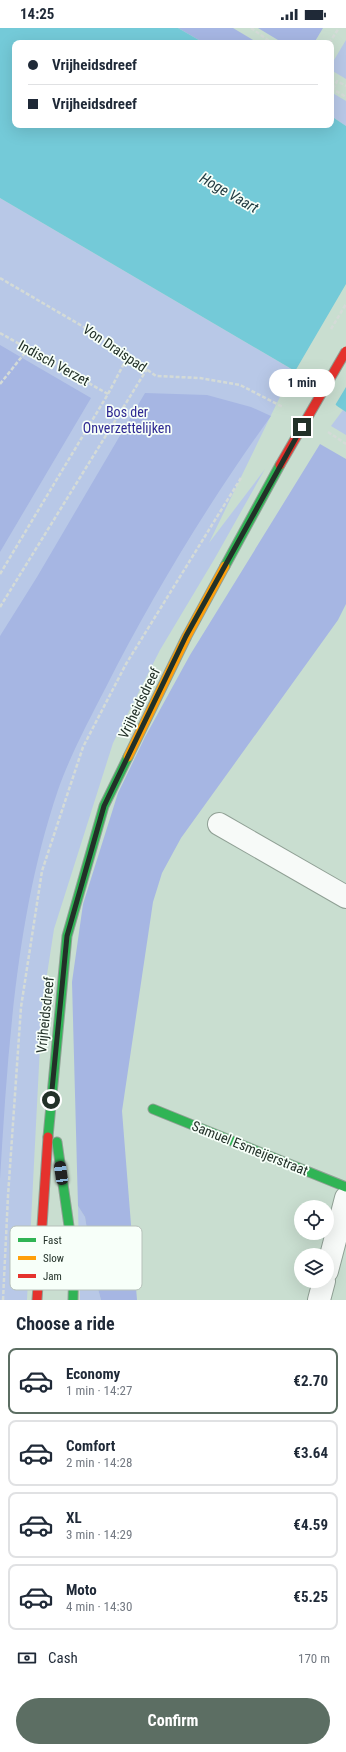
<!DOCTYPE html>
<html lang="en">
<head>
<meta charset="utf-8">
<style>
  body { margin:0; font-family:"Roboto Condensed",sans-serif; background:#f6f6f7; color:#1f2937; height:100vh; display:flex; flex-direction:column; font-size:15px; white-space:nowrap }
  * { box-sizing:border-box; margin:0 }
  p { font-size:13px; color:#747a83 }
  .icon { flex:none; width:22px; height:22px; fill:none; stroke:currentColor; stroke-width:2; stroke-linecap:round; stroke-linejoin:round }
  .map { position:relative; height:1272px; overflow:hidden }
  .panel { display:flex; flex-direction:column; background:#fff; flex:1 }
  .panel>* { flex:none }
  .top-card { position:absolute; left:12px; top:12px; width:322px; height:88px; border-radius:8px; box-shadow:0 4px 16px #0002; display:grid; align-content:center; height:88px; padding:0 16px; background:#fff }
  .tools { position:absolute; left:294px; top:1172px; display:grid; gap:8px }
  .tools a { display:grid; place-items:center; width:40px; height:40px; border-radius:50%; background:#fff; box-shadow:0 4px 16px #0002; font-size:20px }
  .end { position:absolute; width:18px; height:18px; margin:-9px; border:5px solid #223128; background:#fff; box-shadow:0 0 0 2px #fff }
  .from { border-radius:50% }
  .bubble { position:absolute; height:28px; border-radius:14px; background:#fff; box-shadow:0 4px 16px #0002; font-size:13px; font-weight:700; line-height:28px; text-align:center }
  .car { position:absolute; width:12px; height:24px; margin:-12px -6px; border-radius:5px; box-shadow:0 0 3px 1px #0007; background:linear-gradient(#222 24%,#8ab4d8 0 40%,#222 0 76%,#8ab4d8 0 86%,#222 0) }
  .top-card b { display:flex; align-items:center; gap:14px; height:38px; font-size:15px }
  .top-card b+b { border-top:1px solid #e0e1e3 }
  .top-card i { width:10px; height:10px; background:#1f2937 }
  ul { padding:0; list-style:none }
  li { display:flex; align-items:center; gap:12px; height:66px; margin:0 8px 6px; padding:0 8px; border:2px solid #e0e1e3; border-radius:8px }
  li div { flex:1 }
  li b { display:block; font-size:15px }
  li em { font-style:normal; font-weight:700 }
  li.active { border-color:#5c6e63 }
  li>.icon { width:36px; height:36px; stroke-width:1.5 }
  h2 { padding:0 16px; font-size:18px; line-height:48px }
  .pay { display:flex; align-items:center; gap:10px; height:44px; padding:0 16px; font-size:15px }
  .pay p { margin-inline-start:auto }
  .button { display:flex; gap:8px; margin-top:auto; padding:8px 16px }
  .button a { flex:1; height:46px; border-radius:24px; background:#5c6e63; color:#fff; font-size:16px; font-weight:700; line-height:46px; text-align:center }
  .status { display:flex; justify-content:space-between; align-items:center; height:28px; padding:0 20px; background:#fff; direction:ltr }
  .status svg { height:11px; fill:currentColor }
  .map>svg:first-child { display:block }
  .green { fill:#b8c8e7 }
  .forest { fill:#a6b6e3 }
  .water { fill:#74cad8 }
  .pier { fill:#c9ded0 }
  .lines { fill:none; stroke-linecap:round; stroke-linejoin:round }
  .street-casing { stroke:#90a095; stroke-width:24 }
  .fast-casing { stroke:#90a095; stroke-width:11 }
  .slow-casing { stroke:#90a095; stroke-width:11 }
  .jam-casing { stroke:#90a095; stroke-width:11 }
  .path { stroke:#d4dbd7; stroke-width:2.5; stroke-dasharray:4 2; stroke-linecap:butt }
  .street { stroke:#f7faf8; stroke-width:22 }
  .fast { stroke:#30b455; stroke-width:9 }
  .slow { stroke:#ff9f0a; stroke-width:9 }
  .jam { stroke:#e5322d; stroke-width:9 }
  .jam-bridge-casing { stroke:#90a095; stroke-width:11; stroke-linecap:butt }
  .path-bridge { stroke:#d4dbd7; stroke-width:2.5; stroke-dasharray:4 2; stroke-linecap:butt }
  .jam-bridge { stroke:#e5322d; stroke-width:9 }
  .route { stroke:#223128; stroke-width:5 }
  .labels { text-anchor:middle; stroke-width:3.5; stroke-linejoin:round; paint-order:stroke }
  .street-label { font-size:14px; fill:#223128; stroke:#f7fff9 }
  .park-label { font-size:14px; fill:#2e2992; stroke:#f7fff9 }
  .water-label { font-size:15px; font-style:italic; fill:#243d43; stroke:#f7fff9 }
  .key { fill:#f7fff9; stroke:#b7c1ba; stroke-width:1 }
  .key-label { font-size:11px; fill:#223128 }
</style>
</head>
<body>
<div class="status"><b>14:25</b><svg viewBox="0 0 49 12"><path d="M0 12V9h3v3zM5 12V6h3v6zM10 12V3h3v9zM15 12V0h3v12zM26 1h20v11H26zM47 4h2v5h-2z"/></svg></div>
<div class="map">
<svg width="346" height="1272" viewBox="0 0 346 1272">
  <rect width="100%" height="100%" fill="#c9ded0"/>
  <!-- green -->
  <g class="green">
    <path d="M346,12v39l-15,-9v-5z"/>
    <path d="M331,64l15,9v25l-15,-10z"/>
    <path d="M0,170l293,172 -84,173 56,-74 -50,89 -55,92 -47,93 -59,186 -12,78 -15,293h-27z"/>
    <path d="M343,382l3,2v23l-15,-9z"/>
    <path d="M78,1178l7,11 9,57 7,26h-21z"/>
  </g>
  <!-- forest -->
  <g class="forest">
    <path d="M178,0h55l25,15h-54z"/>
    <path d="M258,0h65l-9,15h-31z"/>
    <path d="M0,317l91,53 -91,154z"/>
    <path d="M145,365l62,2 44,12 20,9c-62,86 -118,178 -166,273 -16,31 -36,69 -47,101 -42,124 -50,259 -58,389v-543l37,-59z"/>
    <path d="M320,416l26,15v145l-8,16 -157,218 -19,35 -9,29 -31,209 15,189h-36l-7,-26 -9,-57 -7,-11 -6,-224 11,-78 35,-111 27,-56 45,-82z"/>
  </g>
  <!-- water -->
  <path class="water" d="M0,0h178l26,15h-189v82h316v-9l15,10v286l-9,-6 -25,-25 -312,-183z"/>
  <!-- pier -->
  <path class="pier" d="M346,256v103l-12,20 -23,-24 -17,-10z"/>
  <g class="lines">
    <!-- street casing -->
    <g class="street-casing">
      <g id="street">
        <path d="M219,796l127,73"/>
        <path d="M327,1243l19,-73"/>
        <path d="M319,1272l5,-19"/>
      </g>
    </g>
    <!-- fast casing -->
    <g class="fast-casing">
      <g id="fast">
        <path d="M225,538l55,-101"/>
        <path d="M153,1081l193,78"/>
        <path d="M48,1109l19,-201 37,-130 24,-49"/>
        <path d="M57,1114l17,119 -1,39"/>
      </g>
    </g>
    <!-- slow casing -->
    <g class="slow-casing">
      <path id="slow" d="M128,729l59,-121 38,-70"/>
    </g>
    <!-- jam casing -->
    <g class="jam-casing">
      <path id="jam" d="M37,1272l11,-163"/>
    </g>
    <!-- path -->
    <g class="path">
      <path d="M251,0l21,15"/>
      <path d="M329,15l10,-15"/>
      <path d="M331,60l15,9"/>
      <path d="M333,61l4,-8 9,5"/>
      <path d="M0,250l106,62 50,36 44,2 40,7 43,22"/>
      <path d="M0,305l108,61"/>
      <path d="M0,356l28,-35"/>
      <path d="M328,404l18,12"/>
      <path d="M0,546l108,-180 20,-38"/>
      <path d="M0,579l147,-238"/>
      <path d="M3,1272l5,-104 13,-189 21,-136 41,-124 43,-83 115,-186"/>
    </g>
    <!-- street -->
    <use href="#street" class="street"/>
    <!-- fast -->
    <use href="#fast" class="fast"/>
    <!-- slow -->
    <use href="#slow" class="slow"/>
    <!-- jam -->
    <use href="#jam" class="jam"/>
    <!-- jam-bridge casing -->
    <g class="jam-bridge-casing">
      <path id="jam-bridge" d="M280,437l66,-114"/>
    </g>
    <!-- path-bridge -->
    <path class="path-bridge" d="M331,301l15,-25"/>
    <!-- jam-bridge -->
    <use href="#jam-bridge" class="jam-bridge"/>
  </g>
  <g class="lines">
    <!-- route -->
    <path class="route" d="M51,1072l16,-164 37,-130 82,-170 116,-209"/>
  </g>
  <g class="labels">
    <!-- street labels -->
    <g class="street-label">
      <text transform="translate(115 320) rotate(34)" y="5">Von Draispad</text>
      <text transform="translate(54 335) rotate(29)" y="5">Indisch Verzet</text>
      <text transform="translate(139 675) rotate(-64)" y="5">Vrijheidsdreef</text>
      <text transform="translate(45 987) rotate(-84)" y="5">Vrijheidsdreef</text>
      <text transform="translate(250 1120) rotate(22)" y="5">Samuel Esmeijerstraat</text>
    </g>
    <!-- park labels -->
    <g class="park-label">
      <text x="127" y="389">Bos der<tspan x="127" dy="16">Onverzettelijken</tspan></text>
    </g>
    <!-- water labels -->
    <g class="water-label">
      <text transform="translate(229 165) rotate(30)" y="5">Hoge Vaart</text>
    </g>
  </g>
  <!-- legend -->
  <rect x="10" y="1198" width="132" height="64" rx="6" class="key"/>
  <rect x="18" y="1210" width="18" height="4" fill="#30b455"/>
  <rect x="18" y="1228" width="18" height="4" fill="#ff9f0a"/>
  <rect x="18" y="1246" width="18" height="4" fill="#e5322d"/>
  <g class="key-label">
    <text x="43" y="1216">Fast</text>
    <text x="43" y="1234">Slow</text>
    <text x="43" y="1252">Jam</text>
  </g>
</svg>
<div class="tools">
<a><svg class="icon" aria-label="locate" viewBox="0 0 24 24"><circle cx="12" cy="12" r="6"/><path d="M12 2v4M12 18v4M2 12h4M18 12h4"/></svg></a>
<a><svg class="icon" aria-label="layers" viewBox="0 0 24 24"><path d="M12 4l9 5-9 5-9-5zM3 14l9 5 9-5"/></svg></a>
</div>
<i class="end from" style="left:51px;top:1072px"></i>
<i class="end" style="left:302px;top:399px"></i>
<div class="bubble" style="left:269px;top:341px;width:66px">1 min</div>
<i class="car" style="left:61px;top:1145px;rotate:352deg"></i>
<div class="top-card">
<b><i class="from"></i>Vrijheidsdreef</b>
<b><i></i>Vrijheidsdreef</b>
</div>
</div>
<section class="panel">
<h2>Choose a ride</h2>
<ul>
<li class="active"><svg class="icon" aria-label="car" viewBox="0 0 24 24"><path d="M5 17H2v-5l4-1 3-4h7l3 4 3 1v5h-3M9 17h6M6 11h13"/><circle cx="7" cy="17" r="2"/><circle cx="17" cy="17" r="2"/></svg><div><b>Economy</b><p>1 min · 14:27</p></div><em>€2.70</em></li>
<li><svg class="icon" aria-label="car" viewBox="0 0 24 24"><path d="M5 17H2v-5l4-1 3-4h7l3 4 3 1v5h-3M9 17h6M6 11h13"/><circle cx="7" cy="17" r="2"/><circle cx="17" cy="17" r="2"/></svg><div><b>Comfort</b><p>2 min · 14:28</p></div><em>€3.64</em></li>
<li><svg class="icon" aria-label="car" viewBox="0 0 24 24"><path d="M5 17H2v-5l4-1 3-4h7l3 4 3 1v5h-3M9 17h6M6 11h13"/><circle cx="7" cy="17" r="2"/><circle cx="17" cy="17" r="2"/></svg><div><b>XL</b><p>3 min · 14:29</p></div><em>€4.59</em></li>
<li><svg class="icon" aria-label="car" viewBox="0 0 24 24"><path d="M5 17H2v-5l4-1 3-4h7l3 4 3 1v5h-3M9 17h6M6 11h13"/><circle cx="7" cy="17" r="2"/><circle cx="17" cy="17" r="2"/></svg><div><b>Moto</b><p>4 min · 14:30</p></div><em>€5.25</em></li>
</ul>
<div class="pay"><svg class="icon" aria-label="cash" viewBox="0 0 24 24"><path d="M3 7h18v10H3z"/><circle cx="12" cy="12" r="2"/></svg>Cash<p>170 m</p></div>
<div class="button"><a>Confirm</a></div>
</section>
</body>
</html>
